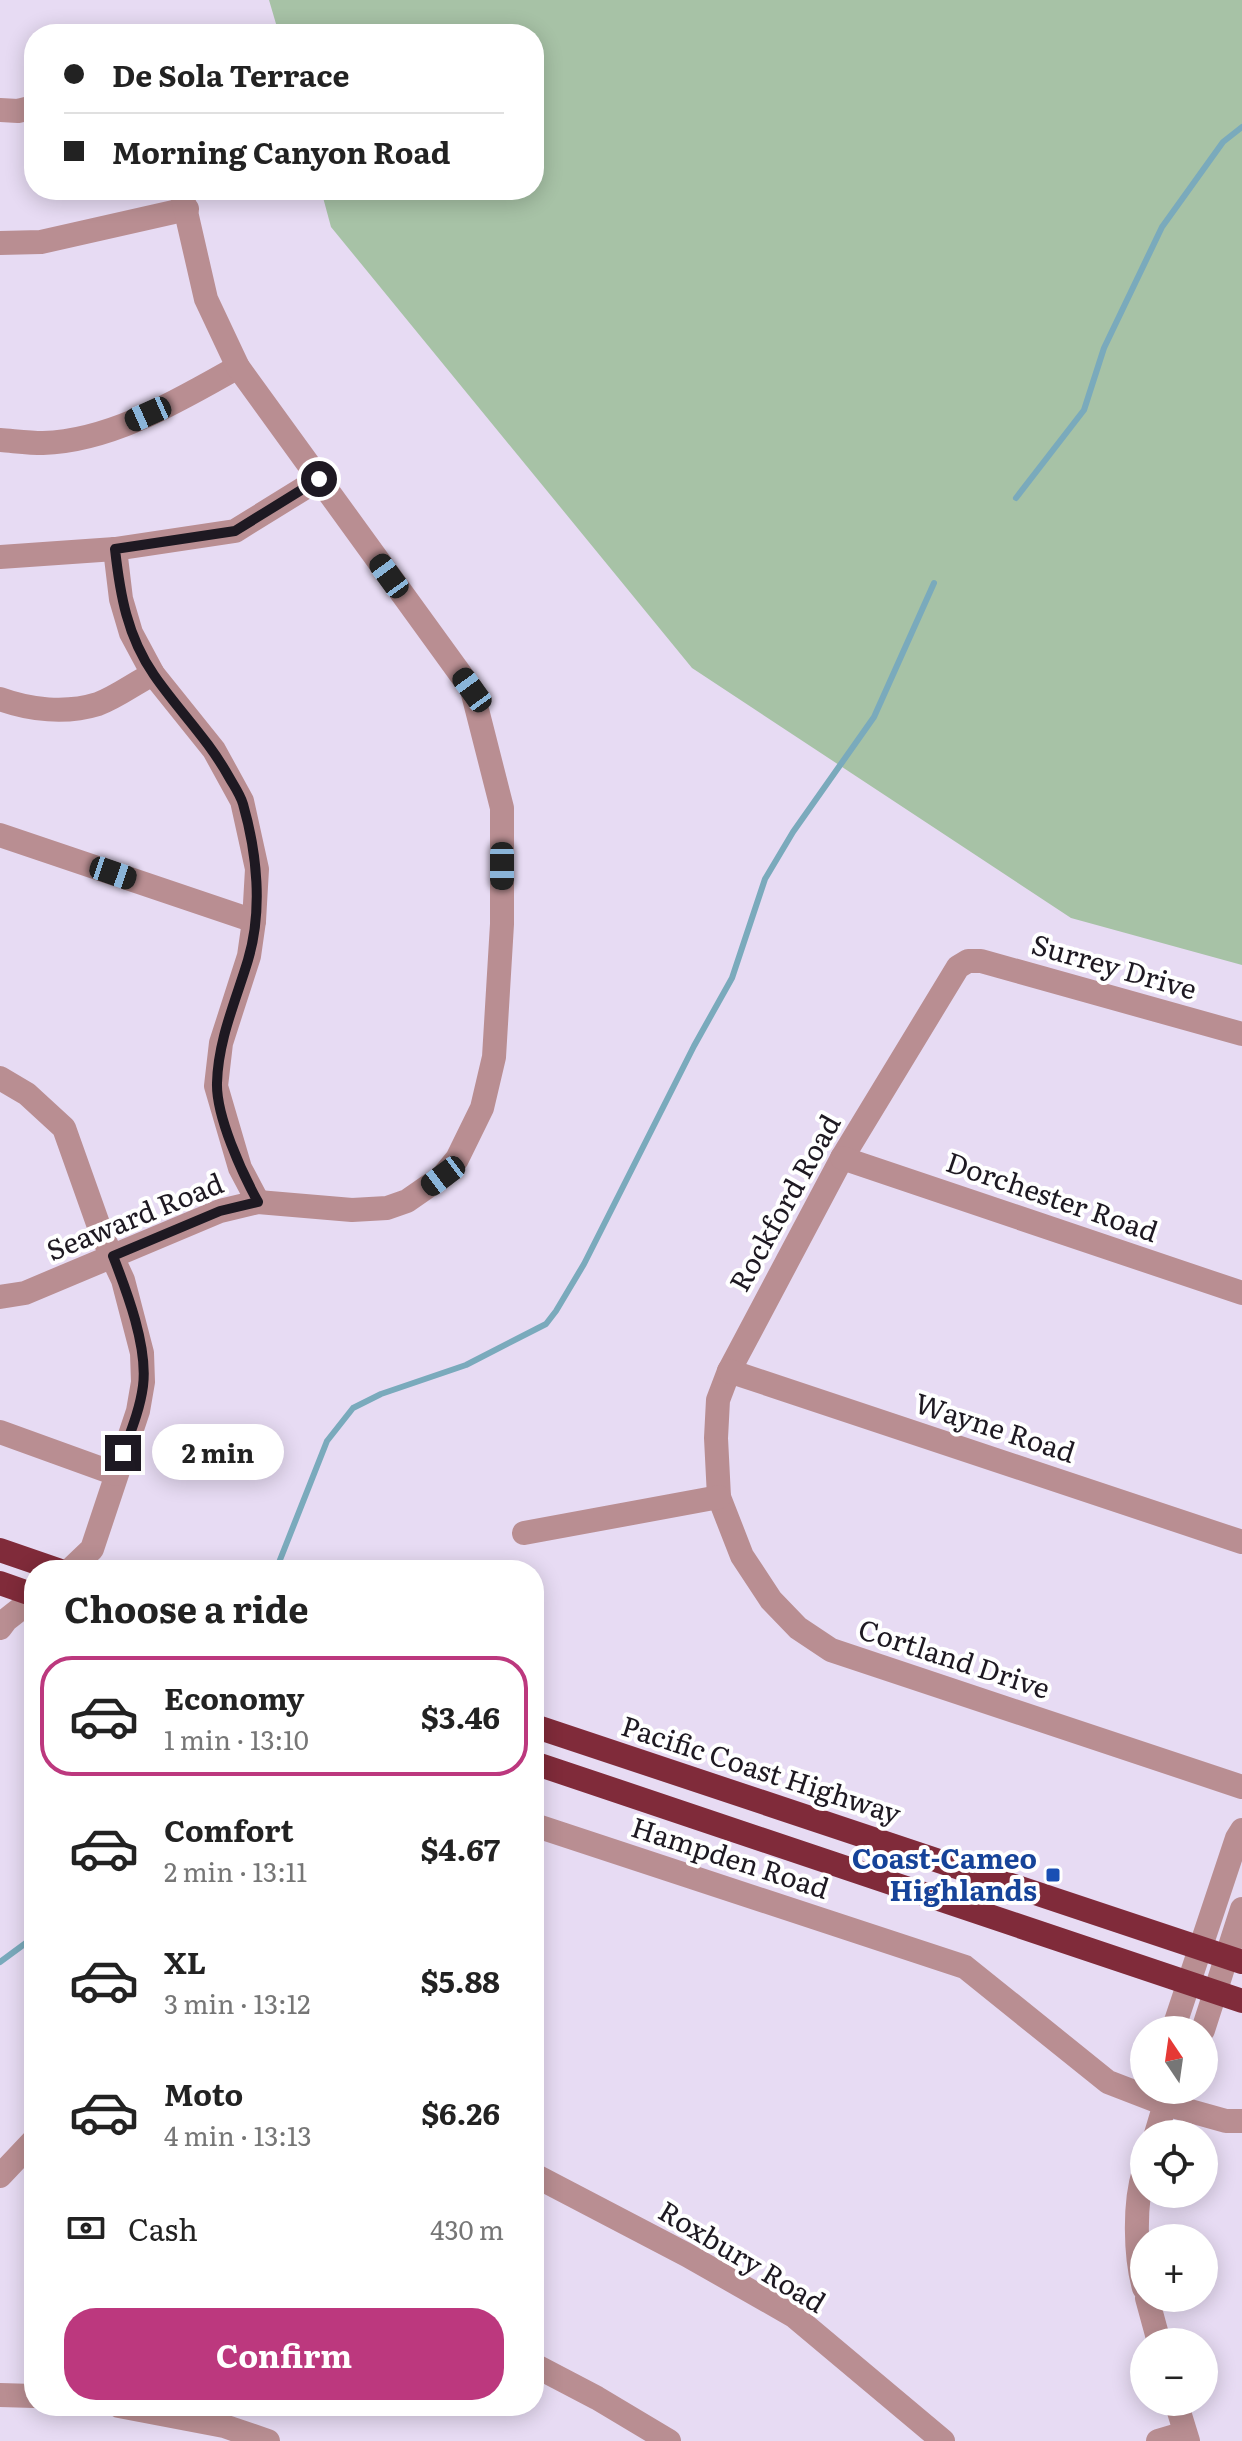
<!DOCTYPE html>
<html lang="en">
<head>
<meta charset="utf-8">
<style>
  body { margin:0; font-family:Literata,serif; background:#f6f6f6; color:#222; height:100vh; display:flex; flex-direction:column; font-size:30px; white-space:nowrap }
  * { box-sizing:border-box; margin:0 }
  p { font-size:26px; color:#767676 }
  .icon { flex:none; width:44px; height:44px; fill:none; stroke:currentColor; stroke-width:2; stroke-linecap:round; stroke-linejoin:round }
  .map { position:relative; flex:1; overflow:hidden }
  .drawer { position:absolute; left:24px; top:1560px; width:520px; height:856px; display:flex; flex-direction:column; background:#fff; border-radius:32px; box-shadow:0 4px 20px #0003 }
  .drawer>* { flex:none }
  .top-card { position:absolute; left:24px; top:24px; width:520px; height:176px; border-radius:32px; box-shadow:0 4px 20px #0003; display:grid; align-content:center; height:176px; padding:0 40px; background:#fff }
  .needle { width:52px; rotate:347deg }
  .controls { position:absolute; left:1130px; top:2016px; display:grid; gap:16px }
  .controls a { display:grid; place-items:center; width:88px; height:88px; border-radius:50%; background:#fff; box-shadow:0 4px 20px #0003; font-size:40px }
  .end { position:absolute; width:36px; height:36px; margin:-18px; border:10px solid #1e1922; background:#fff; box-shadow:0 0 0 4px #fff }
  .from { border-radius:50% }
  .bubble { position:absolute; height:56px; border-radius:28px; background:#fff; box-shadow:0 4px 20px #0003; font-size:26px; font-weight:700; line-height:56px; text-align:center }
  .car { position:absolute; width:24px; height:48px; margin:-24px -12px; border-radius:10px; box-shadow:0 0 6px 2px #0007; background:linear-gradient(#222 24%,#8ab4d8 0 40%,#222 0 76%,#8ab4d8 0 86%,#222 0) }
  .top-card b { display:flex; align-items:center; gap:28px; height:76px; font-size:30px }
  .top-card b+b { border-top:2px solid #e0e0e0 }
  .top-card i { width:20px; height:20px; background:#222 }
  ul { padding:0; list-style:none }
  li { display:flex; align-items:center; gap:24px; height:120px; margin:0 16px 12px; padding:0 24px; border:4px solid transparent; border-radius:32px }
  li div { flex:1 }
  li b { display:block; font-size:30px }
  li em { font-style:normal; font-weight:700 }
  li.current { border-color:#bc387e }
  li>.icon { width:72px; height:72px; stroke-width:1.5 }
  h2 { padding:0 40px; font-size:36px; line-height:96px }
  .pay { display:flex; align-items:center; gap:20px; height:88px; padding:0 40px; font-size:30px }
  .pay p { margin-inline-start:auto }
  .action { display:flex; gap:16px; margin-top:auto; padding:16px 40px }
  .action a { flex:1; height:92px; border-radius:32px; background:#bc387e; color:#fff; font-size:32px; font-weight:700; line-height:92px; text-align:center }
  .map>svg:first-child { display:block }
  .green { fill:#a7c2a6 }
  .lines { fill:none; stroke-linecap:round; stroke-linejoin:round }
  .stream { stroke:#7aaabc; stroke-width:6 }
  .minor { stroke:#b98e92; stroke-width:24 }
  .highway { stroke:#802b3a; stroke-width:24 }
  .route { stroke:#1e1922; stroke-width:10 }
  .transit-dot { fill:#1a4fb4; stroke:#fff; stroke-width:3 }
  .labels { text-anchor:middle; stroke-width:8; stroke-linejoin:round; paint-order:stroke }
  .street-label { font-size:28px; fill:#1e1922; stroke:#fff }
  .transit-label { font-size:28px; font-weight:bold; fill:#164399; stroke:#fff; text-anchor:end }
</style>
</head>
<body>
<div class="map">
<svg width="1242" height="2441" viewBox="0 0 1242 2441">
  <rect width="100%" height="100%" fill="#e7dbf3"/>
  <!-- green -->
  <path class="green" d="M269,0h973v965l-171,-47 -379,-250 -361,-441 -10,-37h213v-156h-255z"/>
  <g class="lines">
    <!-- stream -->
    <g class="stream">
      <path d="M1016,498l68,-88 20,-62 58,-121 61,-85 19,-15"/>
      <path d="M276,1570l51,-129 26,-33 28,-14 85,-29 80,-41 10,-13 28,-47 110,-218 38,-68 33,-99 28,-47 81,-115 60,-134"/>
      <path d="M0,1962l34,-25"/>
    </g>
    <!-- minor -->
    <g class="minor">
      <path d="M0,110l18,1 16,-4"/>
      <path d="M0,243l41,-1 146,-33"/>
      <path d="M0,440c14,1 29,3 43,3 69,-2 138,-44 195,-76"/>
      <path d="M115,549l6,50 10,34 22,41 61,76 28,51 15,68 -3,52 -5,35 -28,87 -5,43 24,82 18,34"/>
      <path d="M0,557l115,-8 120,-18 84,-52"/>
      <path d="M0,699c30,11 66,15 98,5 19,-7 37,-21 55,-30"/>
      <path d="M0,835l254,86"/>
      <path d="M1242,1034l-261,-73h-13l-10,6 -116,191 -113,213 -11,29 -2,38 3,59 23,59 29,44 27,28 33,22 411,137"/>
      <path d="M0,1078l27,16 37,34 38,107 21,45 19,73 1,29 -5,29 -46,138 -22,21"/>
      <path d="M842,1158l400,135"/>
      <path d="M0,1297l25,-4 195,-82 38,-9 94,8 35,-2 20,-7 36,-25 14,-17 25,-51 12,-51 8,-133v-116l-30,-118 -234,-323 -32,-68 -25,-109"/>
      <path d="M729,1371l513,171"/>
      <path d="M0,1432l116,42"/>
      <path d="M524,1533l195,-36"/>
      <path d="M0,1628l6,-8 28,-22"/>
      <path d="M534,1825l431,142 143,115 57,22 61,17h16"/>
      <path d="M1173,2030l64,-192 5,-8"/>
      <path d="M1203,2030l39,-121"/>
      <path d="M1156,2134l9,-30 16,-14"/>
      <path d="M1144,2171c-10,32 -9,85 0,117"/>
      <path d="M534,2175l153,80 107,61 149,125"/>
      <path d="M0,2176l34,-36"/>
      <path d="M1147,2298l12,44"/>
      <path d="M534,2365l63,33 72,43"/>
      <path d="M0,2395l34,1"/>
      <path d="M1176,2402l12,39"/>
      <path d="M119,2406l105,20 44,15"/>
      <path d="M1158,2441l27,-8"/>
    </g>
    <!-- highway -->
    <g class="highway">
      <path d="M0,1550l58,20"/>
      <path d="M0,1583l34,12"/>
      <path d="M534,1726l708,236"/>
      <path d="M534,1763l708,238"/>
    </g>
  </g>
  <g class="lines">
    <!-- route -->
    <path class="route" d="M123,1453c8,-22 17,-44 20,-67 5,-39 -16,-94 -30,-130l107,-45 38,-9c-16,-29 -42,-86 -41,-119 1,-43 19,-83 31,-123 15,-50 9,-107 -5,-156 -3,-10 -9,-18 -14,-27 -21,-38 -51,-67 -75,-102 -27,-39 -34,-81 -39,-126l120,-18 84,-52"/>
  </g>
  <!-- markers -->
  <rect class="transit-dot" x="1045" y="1867" width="16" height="16" rx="4"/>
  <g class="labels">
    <!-- street labels -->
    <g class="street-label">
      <text transform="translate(1114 967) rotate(16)" y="10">Surrey Drive</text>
      <text transform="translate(1052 1197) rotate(19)" y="10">Dorchester Road</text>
      <text transform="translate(785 1203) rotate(-61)" y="10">Rockford Road</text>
      <text transform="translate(135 1217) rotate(-22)" y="10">Seaward Road</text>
      <text transform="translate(995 1428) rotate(18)" y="10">Wayne Road</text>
      <text transform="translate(954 1659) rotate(18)" y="10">Cortland Drive</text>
      <text transform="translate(761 1770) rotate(18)" y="10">Pacific Coast Highway</text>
      <text transform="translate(730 1858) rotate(18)" y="10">Hampden Road</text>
      <text transform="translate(742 2257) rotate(31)" y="10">Roxbury Road</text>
    </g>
    <!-- transit labels -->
    <g class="transit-label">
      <text x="1037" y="1869">Coast-Cameo<tspan x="1037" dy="32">Highlands</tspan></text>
    </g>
  </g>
</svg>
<div class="controls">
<a><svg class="needle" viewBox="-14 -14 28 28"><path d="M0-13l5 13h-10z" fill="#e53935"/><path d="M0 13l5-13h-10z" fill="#767676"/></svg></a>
<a><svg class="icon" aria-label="locate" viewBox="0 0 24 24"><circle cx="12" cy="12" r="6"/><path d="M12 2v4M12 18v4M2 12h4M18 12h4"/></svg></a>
<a>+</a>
<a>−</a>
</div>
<i class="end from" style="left:319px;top:479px"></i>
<i class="end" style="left:123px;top:1453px"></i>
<div class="bubble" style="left:152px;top:1424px;width:132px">2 min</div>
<i class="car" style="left:148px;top:414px;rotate:246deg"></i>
<i class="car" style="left:389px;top:576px;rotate:324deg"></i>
<i class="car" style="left:472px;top:690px;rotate:324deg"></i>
<i class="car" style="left:502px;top:866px;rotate:180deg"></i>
<i class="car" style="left:113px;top:873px;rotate:109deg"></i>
<i class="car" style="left:443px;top:1176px;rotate:233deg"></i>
<div class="top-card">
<b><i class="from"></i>De Sola Terrace</b>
<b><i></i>Morning Canyon Road</b>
</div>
<section class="drawer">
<h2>Choose a ride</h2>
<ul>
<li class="current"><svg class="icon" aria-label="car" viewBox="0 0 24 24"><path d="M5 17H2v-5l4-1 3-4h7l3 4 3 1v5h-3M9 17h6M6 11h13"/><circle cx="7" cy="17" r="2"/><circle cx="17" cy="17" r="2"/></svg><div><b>Economy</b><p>1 min · 13:10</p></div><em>$3.46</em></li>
<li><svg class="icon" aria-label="car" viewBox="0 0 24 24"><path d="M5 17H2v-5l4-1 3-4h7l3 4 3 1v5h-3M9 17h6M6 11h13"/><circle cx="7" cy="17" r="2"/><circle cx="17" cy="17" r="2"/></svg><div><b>Comfort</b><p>2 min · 13:11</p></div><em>$4.67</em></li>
<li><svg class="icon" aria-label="car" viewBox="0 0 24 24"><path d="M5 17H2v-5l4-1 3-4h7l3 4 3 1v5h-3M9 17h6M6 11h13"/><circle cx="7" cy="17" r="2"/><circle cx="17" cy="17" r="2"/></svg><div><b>XL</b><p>3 min · 13:12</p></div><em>$5.88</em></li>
<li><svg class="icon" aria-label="car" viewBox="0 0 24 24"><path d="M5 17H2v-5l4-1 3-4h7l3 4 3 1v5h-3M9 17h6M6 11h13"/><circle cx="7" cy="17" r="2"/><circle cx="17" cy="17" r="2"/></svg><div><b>Moto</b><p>4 min · 13:13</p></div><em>$6.26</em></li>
</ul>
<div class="pay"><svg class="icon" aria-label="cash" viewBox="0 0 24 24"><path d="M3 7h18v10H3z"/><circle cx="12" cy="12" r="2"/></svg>Cash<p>430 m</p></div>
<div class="action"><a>Confirm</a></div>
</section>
</div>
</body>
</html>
